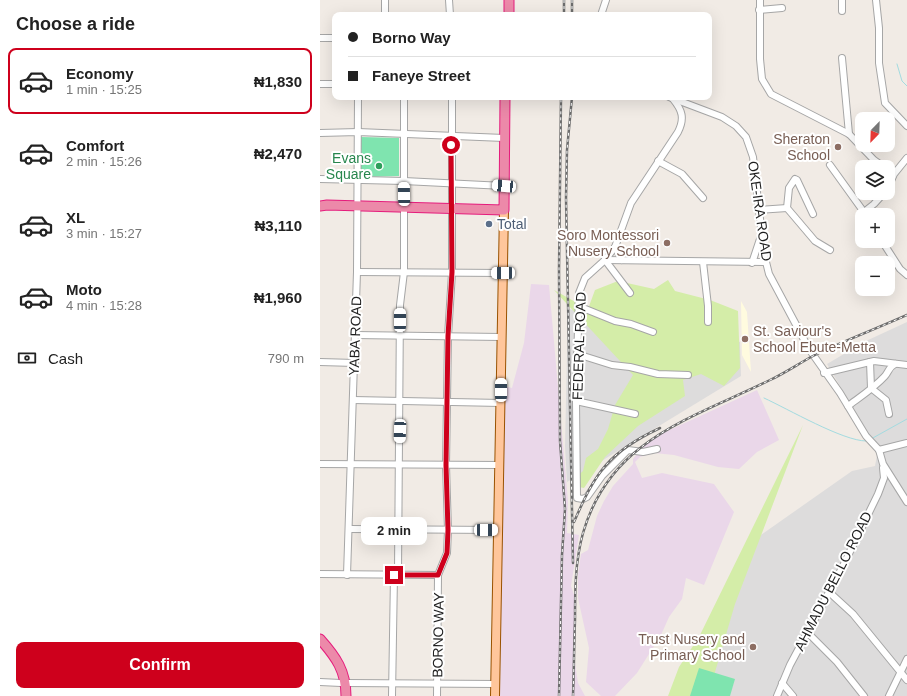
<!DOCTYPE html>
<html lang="en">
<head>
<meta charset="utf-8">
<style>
  body { margin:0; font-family:Arial,sans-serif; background:#f2f2f2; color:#222; height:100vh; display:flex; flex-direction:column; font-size:15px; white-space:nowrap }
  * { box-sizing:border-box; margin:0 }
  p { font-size:13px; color:#767676 }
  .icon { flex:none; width:22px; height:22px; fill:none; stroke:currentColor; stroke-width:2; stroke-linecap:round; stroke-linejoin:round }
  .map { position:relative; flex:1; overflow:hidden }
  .drawer { display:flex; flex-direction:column; background:#fff; width:320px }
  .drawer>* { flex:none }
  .banner { position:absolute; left:12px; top:12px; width:380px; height:88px; border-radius:8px; box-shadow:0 4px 16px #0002; display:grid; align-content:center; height:88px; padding:0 16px; background:#fff }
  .needle { width:26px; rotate:203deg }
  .buttons { position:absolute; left:535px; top:112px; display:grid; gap:8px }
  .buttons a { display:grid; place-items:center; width:40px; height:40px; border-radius:8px; background:#fff; box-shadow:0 4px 16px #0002; font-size:20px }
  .end { position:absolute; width:18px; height:18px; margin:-9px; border:5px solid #ce001c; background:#fff; box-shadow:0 0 0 2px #fff }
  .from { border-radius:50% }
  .bubble { position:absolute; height:28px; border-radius:8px; background:#fff; box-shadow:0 4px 16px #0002; font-size:13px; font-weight:700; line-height:28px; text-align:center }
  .car { position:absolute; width:12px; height:24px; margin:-12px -6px; border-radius:5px; box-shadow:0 0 3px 1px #0007; background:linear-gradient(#fff 24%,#345 0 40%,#fff 0 76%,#345 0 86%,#fff 0) }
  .banner b { display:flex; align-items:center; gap:14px; height:38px; font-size:15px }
  .banner b+b { border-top:1px solid #e0e0e0 }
  .banner i { width:10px; height:10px; background:#222 }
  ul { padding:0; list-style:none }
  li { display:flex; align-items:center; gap:12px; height:66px; margin:0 8px 6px; padding:0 8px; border:2px solid transparent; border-radius:8px }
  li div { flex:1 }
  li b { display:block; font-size:15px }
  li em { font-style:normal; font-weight:700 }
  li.on { border-color:#ce001c }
  li>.icon { width:36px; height:36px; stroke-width:1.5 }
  h2 { padding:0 16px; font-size:18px; line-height:48px }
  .pay { display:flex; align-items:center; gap:10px; height:44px; padding:0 16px; font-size:15px }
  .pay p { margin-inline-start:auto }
  .action { display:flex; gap:8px; margin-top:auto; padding:8px 16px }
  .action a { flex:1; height:46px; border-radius:8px; background:#ce001c; color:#fff; font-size:16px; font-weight:700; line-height:46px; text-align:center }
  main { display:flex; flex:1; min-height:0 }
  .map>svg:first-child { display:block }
  .residential { fill:#dddcdc }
  .industrial { fill:#ead7e9 }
  .education { fill:#fffbdf }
  .grass { fill:#d4eda8 }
  .pitch { fill:#7fe4af }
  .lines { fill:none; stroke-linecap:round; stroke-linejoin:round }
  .stream { stroke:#a3dbe0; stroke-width:1 }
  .minor-casing { stroke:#a6a6a6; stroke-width:8 }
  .major-casing { stroke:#9a5200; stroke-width:10 }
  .highway-casing { stroke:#e51c7c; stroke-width:11 }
  .minor { stroke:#fff; stroke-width:6 }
  .major { stroke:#ffc69b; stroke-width:8 }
  .highway { stroke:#ec89a9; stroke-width:9 }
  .rail-casing { stroke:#6d6d6d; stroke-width:2.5 }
  .rail { stroke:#fff; stroke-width:1; stroke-dasharray:3; stroke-linecap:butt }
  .route { stroke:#ce001c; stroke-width:5 }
  .education-dot { fill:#8d6e63; stroke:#fff; stroke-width:1.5 }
  .leisure-dot { fill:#2e9e5b; stroke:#fff; stroke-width:1.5 }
  .service-dot { fill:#5c6f8a; stroke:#fff; stroke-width:1.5 }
  .labels { text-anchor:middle; stroke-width:4; stroke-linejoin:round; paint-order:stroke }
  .education-label { font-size:14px; fill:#785e54; stroke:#fff; text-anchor:end }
  .leisure-label { font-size:14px; fill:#27864d; stroke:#fff; text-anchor:end }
  .street-label { font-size:14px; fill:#1f1f1f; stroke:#fff }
  .service-label { font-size:14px; fill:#4e5e75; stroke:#fff; text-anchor:start }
</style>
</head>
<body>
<main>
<section class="drawer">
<h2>Choose a ride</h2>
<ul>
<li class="on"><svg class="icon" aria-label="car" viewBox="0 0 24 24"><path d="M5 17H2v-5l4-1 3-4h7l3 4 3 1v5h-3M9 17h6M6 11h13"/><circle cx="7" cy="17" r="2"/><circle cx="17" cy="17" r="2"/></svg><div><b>Economy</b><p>1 min · 15:25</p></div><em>₦1,830</em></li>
<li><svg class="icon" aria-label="car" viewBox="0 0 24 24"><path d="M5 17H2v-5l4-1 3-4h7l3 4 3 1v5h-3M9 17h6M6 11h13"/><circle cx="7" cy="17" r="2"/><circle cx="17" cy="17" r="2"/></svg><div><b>Comfort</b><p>2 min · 15:26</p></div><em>₦2,470</em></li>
<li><svg class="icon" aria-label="car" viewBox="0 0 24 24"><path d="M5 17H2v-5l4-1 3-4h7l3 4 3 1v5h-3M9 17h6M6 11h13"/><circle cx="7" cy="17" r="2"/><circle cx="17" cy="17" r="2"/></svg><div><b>XL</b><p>3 min · 15:27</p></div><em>₦3,110</em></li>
<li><svg class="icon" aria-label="car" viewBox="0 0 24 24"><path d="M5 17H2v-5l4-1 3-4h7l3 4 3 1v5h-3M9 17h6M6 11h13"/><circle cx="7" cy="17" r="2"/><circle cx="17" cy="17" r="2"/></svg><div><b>Moto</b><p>4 min · 15:28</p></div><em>₦1,960</em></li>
</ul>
<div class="pay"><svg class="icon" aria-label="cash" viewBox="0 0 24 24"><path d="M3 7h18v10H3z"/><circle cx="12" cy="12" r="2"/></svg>Cash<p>790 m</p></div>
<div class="action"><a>Confirm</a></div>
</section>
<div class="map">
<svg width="587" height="696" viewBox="0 0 587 696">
  <rect width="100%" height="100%" fill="#f1ebe5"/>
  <!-- residential -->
  <g class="residential">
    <path d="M248,309l129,22 43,11 1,34 -174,106 -2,-36z"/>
    <path d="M587,322v374h-213l64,-159 94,-66 23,-5 3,-16 -51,-86 39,-23z"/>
  </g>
  <!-- industrial -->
  <g class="industrial">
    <path d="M211,284l18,1 19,216 -1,32 12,2 -8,51 4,12v65l3,20 7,13h-85l3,-310 9,2 12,-45z"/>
    <path d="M437,390l22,50 -22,12 -18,17 -21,-2 -44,-12 -20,-2 -14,4 -5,5 7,16 20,-5 52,11 20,28 -30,73 -18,-7 -4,21 -13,18 -8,18 -24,38 -22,23h-14l-15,-14 3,-34 -11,-50v-23l3,-21 7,-4 9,-34 7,-15 9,-15 20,-22v-5l12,-15 18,-11z"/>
  </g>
  <!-- education -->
  <path class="education" d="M421,301l6,11 4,60 -9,-17z"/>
  <!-- grass -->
  <g class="grass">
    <path d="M348,280l7,11 35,9 28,11 2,57 -16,18 -23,-12 -18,6 2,16 -47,30 -33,31 -21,31 -5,-1 -5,-8 9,-8 3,-13 12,-9 10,-20 7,-24 18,-30 -79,-85 34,19 7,-19 23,-9 36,8z"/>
    <path d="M483,425l-68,179 -27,92h-40l11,-29 20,-30z"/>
  </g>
  <!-- pitch -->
  <g class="pitch">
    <path d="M41,137l38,1v38l-40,1v-20z"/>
    <path d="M379,668l36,11 -5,17h-40z"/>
  </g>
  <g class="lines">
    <!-- stream -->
    <g class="stream">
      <path d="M577,64l5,17 5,5"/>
      <path d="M444,398c24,11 79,43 102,43"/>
      <path d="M551,439l36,-20"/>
    </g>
    <!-- minor casing -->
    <g class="minor-casing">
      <g id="minor">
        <path d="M65,0v15"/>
        <path d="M129,0l1,15"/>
        <path d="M440,0v59l2,20 9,15 78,40 25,26 10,7"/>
        <path d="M556,0l3,28v35l6,40 22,23"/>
        <path d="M439,10l23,-2"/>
        <path d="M522,11v-11"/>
        <path d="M281,15l5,-15"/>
        <path d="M0,38h15"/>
        <path d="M522,58l7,76"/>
        <path d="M0,84h15"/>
        <path d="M349,97l53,20 14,9 10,11 7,20 11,97 5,20 40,75 31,44 26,43 13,14 4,14 24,38"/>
        <path d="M0,133l38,-1 146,6"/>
        <path d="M338,161l24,13 21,24"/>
        <path d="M510,165l36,50"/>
        <path d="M0,179l84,2 100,5"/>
        <path d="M568,188l6,-14 13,-16"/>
        <path d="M439,210l28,-2"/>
        <path d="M544,212l10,-8 10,-11"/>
        <path d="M493,214l-16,-34 -2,-1 -6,9 -2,20 28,33 15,9"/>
        <path d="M562,241l18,28 7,6"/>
        <path d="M295,247l7,13"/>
        <path d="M285,260l161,2"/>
        <path d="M285,260l25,33"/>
        <path d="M383,262l5,44v16"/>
        <path d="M432,263l9,-27"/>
        <path d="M37,272l146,1"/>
        <path d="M258,306l37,15 16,3 22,8"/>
        <path d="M35,335l146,2"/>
        <path d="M257,354l35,11 18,2 28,7 30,1"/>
        <path d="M0,362l35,1"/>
        <path d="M550,362l1,26 15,12 3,14"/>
        <path d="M504,373l50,-12 33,4"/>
        <path d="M33,400l148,3"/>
        <path d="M256,401l59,13"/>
        <path d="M528,406c12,-9 26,-18 37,-30 4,-5 4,-9 10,-12"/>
        <path d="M337,449l-14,3 -15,-2 -26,26 -15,21 -4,2 -6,-1 -1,-97 3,-108 6,-15 20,-18 10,-13 16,-44 47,-71c7,-14 4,-22 -5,-33"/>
        <path d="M559,450l28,-7"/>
        <path d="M0,464l180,1"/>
        <path d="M29,529l149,1"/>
        <path d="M0,574l118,1"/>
        <path d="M78,574l2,-269 4,-33v-175"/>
        <path d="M27,575l10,-303 1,-175"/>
        <path d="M509,592l24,22 54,66"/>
        <path d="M487,632l30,30 27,34"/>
        <path d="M0,682l21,1"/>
        <path d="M26,683l150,1"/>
        <path d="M462,683l11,13"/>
        <path d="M72,696l2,-121"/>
        <path d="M117,696l1,-121 9,-22 1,-23 -2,-65 2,-129 4,-63v-176"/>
        <path d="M457,696l13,-31 52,-97 36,-74 6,-16 -1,-10"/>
        <path d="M569,696l18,-37"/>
      </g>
    </g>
    <!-- major casing -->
    <g class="major-casing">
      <path id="major" d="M175,696l9,-486"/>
    </g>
    <!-- highway casing -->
    <g class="highway-casing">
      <g id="highway">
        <path d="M189,15v-15"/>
        <path d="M0,206l7,-1 177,5 1,-113"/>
        <path d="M0,639c16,18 26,32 26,57"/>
      </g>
    </g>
    <!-- minor -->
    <use href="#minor" class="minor"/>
    <!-- major -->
    <use href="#major" class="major"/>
    <!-- highway -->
    <use href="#highway" class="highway"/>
    <!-- rail casing -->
    <g class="rail-casing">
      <g id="rail">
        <path d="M244,15v-15"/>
        <path d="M252,15v-15"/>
        <path d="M252,97l-5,53 -1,48 7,365"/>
        <path d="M254,522c22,-51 35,-70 86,-94"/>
        <path d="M239,696l3,-141 3,-46 -5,-68 -1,-171 2,-173"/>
        <path d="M253,696c1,-25 1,-50 2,-76 0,-29 0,-58 8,-87 27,-94 110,-115 187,-153 15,-7 28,-16 43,-24 30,-15 63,-27 94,-41"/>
      </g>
    </g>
    <!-- rail -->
    <use href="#rail" class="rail"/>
  </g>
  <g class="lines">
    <!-- route -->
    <path class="route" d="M74,575h44l9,-22 1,-23 -2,-65 2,-129 4,-64 -1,-127"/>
  </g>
  <!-- markers -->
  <g class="education-dot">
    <circle cx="518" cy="147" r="4"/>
    <circle cx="347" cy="243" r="4"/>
    <circle cx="425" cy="339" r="4"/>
    <circle cx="433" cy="647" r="4"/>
  </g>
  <circle class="leisure-dot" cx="59" cy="166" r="4"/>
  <circle class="service-dot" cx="169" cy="224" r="4"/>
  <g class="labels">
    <!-- education labels -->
    <g class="education-label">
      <text x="510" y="144">Sheraton<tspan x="510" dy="16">School</tspan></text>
      <text x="339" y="240">Soro Montessori<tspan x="339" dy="16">Nusery School</tspan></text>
      <text x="433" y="336" text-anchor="start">St. Saviour's<tspan x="433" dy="16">School Ebute-Metta</tspan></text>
      <text x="425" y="644">Trust Nusery and<tspan x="425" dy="16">Primary School</tspan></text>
    </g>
    <!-- leisure labels -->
    <g class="leisure-label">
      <text x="51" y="163">Evans<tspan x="51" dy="16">Square</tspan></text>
    </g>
    <!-- street labels -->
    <g class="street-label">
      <text transform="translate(440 211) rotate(82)" y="5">OKE-IRA ROAD</text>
      <text transform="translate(35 336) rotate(-88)" y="5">YABA ROAD</text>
      <text transform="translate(259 346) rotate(-88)" y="5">FEDERAL ROAD</text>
      <text transform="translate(513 581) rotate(-63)" y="5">AHMADU BELLO ROAD</text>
      <text transform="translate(118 635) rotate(-89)" y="5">BORNO WAY</text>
    </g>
    <!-- service labels -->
    <g class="service-label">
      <text x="177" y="229">Total</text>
    </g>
  </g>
</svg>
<div class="buttons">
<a><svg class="needle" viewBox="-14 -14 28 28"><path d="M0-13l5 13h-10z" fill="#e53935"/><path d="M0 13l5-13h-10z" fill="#767676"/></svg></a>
<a><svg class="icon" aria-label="layers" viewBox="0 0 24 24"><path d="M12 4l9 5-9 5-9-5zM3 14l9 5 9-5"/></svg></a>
<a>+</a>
<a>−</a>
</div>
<i class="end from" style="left:131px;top:145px"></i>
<i class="end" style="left:74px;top:575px"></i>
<div class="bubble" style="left:41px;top:517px;width:66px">2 min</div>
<i class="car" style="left:184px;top:186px;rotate:275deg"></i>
<i class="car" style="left:84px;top:194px;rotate:359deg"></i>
<i class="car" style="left:183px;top:273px;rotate:270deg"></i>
<i class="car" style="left:80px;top:320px;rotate:0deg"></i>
<i class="car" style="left:181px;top:390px;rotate:0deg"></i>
<i class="car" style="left:80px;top:431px;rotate:182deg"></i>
<i class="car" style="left:166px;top:530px;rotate:90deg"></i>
<div class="banner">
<b><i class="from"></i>Borno Way</b>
<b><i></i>Faneye Street</b>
</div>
</div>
</main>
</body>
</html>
